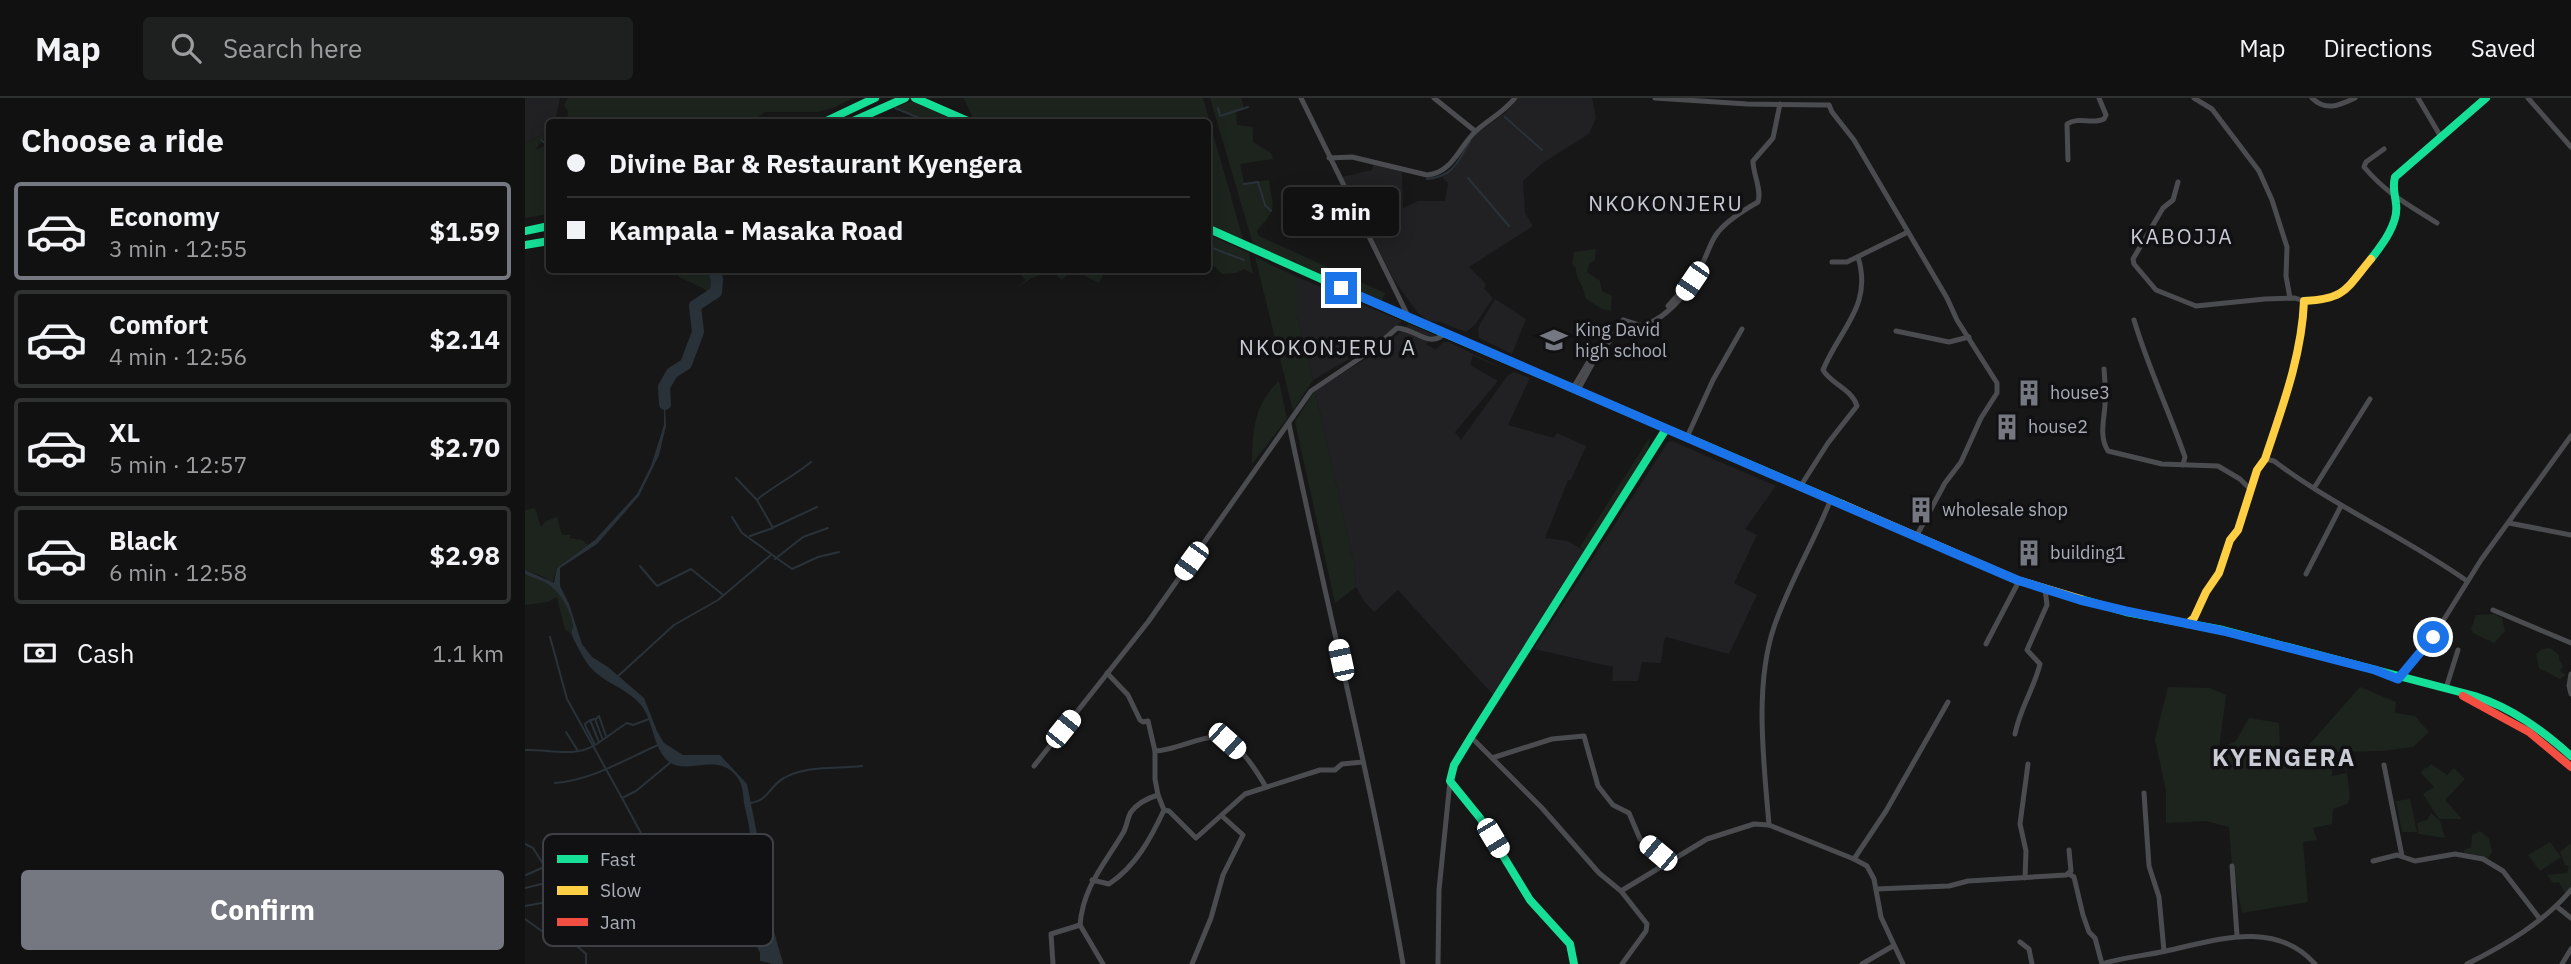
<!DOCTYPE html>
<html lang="en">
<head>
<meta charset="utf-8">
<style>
  body { margin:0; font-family:"IBM Plex Sans",sans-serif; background:#1e1f1f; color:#f1f3f6; height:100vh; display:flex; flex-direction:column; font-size:26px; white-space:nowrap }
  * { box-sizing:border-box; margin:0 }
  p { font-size:23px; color:#9c9d9f }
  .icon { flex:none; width:38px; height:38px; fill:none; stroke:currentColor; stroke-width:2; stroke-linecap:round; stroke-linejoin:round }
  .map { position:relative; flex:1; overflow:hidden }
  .details { display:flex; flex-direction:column; background:#111; width:525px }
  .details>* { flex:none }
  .banner { position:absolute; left:21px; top:21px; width:665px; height:154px; border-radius:7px; box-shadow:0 4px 18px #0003,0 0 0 2px #303131; display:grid; align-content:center; height:154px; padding:0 21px; background:#111 }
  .end { position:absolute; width:32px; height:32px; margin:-16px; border:9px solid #1a73e8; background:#fff; box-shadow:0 0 0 4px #fff }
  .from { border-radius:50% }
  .bubble { position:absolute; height:49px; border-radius:7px; background:#111; box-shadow:0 4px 18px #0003,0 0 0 2px #303131; font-size:23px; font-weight:800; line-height:49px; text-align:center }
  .car { position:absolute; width:21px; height:42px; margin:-21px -10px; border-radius:9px; box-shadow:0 0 5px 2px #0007; background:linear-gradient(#fff 24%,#345 0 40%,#fff 0 76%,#345 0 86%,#fff 0) }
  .banner b { display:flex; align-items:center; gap:24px; height:66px; font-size:26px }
  .banner b+b { border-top:2px solid #303131 }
  .banner i { width:18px; height:18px; background:#f1f3f6 }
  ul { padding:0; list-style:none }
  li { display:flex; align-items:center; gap:21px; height:98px; margin:0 14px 10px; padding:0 7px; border:4px solid #303131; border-radius:7px }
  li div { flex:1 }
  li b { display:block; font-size:26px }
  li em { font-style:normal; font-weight:800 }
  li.selected { border-color:#757880 }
  li>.icon { width:63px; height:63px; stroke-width:1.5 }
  h2 { padding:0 21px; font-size:32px; line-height:84px }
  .pay { display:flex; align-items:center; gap:18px; height:77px; padding:0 21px; font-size:26px }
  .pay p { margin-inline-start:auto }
  .cta { display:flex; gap:14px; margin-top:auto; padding:14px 21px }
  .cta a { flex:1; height:80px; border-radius:7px; background:#757880; color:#fff; font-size:28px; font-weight:800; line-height:80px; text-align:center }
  header { display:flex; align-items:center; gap:42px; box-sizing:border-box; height:98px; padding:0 35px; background:#111; border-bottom:2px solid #303131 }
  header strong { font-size:33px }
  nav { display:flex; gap:38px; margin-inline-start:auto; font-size:24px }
  .search { width:490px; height:63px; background:#1e1f1f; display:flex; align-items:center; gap:18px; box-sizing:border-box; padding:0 24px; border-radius:7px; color:#9c9d9f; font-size:26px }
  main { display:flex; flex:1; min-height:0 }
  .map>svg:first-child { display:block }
  .built { fill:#212123 }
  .green { fill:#1d241e }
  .water { fill:#2a3239 }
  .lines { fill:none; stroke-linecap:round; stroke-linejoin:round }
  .stream { stroke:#2a3239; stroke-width:2 }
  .river { stroke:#2a3239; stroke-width:12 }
  .street { stroke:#4b4c50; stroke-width:5 }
  .fast { stroke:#16e098; stroke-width:8 }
  .slow { stroke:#ffcf43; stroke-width:8 }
  .jam { stroke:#f24e42; stroke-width:8 }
  .route { stroke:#1a73e8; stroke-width:9 }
  .labels { text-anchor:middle; stroke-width:7; stroke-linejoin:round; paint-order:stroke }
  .poi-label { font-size:18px; fill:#a8adb8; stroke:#111113; text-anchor:start }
  .quarter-label { font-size:21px; letter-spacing:2px; fill:#c9ccd4; stroke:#111113 }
  .district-label { font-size:24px; font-weight:bold; letter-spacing:2px; fill:#c9ccd4; stroke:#111113 }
  .key { fill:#111113; stroke:#3e4045; stroke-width:2 }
  .key-label { font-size:19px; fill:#a8adb8 }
</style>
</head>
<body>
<header>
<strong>Map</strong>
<div class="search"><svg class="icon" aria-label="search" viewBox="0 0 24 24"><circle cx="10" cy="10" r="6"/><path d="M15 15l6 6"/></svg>Search here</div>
<nav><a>Map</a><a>Directions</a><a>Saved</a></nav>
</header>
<main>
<section class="details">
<h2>Choose a ride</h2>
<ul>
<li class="selected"><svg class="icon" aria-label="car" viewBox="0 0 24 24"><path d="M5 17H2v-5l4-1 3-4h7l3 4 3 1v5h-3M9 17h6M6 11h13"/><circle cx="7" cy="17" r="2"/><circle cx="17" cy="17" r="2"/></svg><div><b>Economy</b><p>3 min · 12:55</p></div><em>$1.59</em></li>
<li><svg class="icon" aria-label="car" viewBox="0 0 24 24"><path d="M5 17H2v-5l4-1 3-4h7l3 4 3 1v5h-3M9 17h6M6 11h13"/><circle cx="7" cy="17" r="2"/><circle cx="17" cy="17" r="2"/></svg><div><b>Comfort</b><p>4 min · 12:56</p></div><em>$2.14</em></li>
<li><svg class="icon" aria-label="car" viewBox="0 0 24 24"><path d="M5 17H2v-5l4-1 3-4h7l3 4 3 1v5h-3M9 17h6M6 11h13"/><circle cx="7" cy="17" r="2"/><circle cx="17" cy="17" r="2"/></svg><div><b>XL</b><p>5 min · 12:57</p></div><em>$2.70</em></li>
<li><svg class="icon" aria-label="car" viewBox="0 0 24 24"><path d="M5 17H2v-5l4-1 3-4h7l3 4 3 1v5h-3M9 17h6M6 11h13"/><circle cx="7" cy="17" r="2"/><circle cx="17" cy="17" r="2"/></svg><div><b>Black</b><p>6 min · 12:58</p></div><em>$2.98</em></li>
</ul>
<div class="pay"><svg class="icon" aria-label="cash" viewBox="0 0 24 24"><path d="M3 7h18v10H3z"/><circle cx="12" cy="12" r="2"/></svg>Cash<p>1.1 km</p></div>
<div class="cta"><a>Confirm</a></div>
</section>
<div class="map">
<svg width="2046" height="866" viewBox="0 0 2046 866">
  <rect width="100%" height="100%" fill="#171717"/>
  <!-- built -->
  <g class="built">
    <path d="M0,0h35l-5,24h-6v10l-24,11z"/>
    <path d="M994,0h73l4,20 -7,16 -45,28 -21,19 2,32 8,13 -64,41 17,17 -2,4 9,10 -18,27 -9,7 -26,-10 -12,-1 -10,-8 -24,-33 -52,-103 30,-7 2,-7 28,9 1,36 15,-7h27l3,-18 -6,-6 13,-9 19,-33 31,-22z"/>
    <path d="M772,179l105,44 -24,21 -65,38 -16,-64z"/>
    <path d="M970,201l31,20 -14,35 -33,-16 -1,-10z"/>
    <path d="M884,226l28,12 -11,8 10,6 7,-8h6l57,28 -33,-14 -3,9 28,16 -43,51 6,8 47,-65 6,-3 16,6 -22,47 46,13 3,-5 29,13 -15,34h-3l-23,58 23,3 18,11 -92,144 -96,-106 -24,22 -10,-11 -8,-14 -2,-23 -39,-174 65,-40z"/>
    <path d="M1147,343l104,45 -31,43 12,6 -23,48 23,12 -28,59 -63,-17 -2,3 -3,23 -19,-1 -4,19h-26l1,-14 -79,-18 134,-207z"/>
  </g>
  <!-- green -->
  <g class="green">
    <path d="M43,0h285l-20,10 -15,4h-53l-14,10h-184l1,-11 -4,-5z"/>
    <path d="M439,0h239l40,141 -35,-15 -1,-102h-225l-9,-4z"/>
    <path d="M685,0h31l3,10 -8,2 1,15 16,2v15l18,11 2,6 -33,5 4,19 25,-3c4,30 9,27 -12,51l2,5 126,57 -3,8 -129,-57z"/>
    <path d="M386,3l47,21h-29l-34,-14z"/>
    <path d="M24,34l-14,18 14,-6v70l-24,4v-75z"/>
    <path d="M683,136l41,19 4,21 -9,-5 -8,4 -14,1 -14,-14z"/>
    <path d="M1071,151l-1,11 -6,4 -2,8 13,9 2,10 10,5 -1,15 -9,-2 -17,-11c0,-12 -10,-19 -9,-30l-4,-4 2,-12z"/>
    <path d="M730,159l42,20v39l16,64 -20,31z"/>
    <path d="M153,172h47l-8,31 -13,-12 -25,-12z"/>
    <path d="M498,172h83l-7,13 -26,-13 -11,10 -11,-9 -21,8 -13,9 9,-8 -6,-6z"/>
    <path d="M754,283l8,38 -35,45c0,-32 2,-60 27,-83z"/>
    <path d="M790,292l39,174 2,23 -21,16 -40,-181z"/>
    <path d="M1125,339l-2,12 -62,103 -6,-5z"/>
    <path d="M10,410l6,19 5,-6 11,-4 5,18h8v3l12,2 6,5 -31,23 -5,16 -8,-7 -19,-7v-60z"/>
    <path d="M0,476c8,4 19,6 26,12 12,10 25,33 21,48l-7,-4 -8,-33 -10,5 -22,3z"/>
    <path d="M1969,516l8,4 3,13 -11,12 -21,-10 -2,-4 5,-14z"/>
    <path d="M2025,550l9,7v5l4,6 -3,5 6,4 -6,4 -21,-11 -3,-14 6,-5z"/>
    <path d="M1643,589l42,1 16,7 -7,54 17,-8 13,-23 30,5 1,31 24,3 16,-3 -20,1 60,-68 36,15 -1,11 20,3 14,16 -16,15 -30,4 -51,1v24l15,-3 3,25 -3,6 -14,5 -1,15 -19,4 4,12 -14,2 5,60 -66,11 -10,-47 -3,-39 -23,-6 -40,2v-32l-11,-52z"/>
    <path d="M1906,666l16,11 7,-7 11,11 -20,21 17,19h-23l-16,-25 11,-7 -13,-14 4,-6 2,2z"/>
    <path d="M1885,701l7,33h-15l-6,-31z"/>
    <path d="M1906,715l9,8 5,17 -26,-4 -2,-11 10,-3z"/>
    <path d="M1955,733l9,7 3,14 -4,6 -24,-5v-3l7,-3 1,-12z"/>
    <path d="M2025,744l11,15 -21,14 -12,-16z"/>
    <path d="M2046,745v44l-6,6 -6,-11 -6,1 -6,-8 20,-2 2,-7 -4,-1 -5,-13z"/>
  </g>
  <!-- water -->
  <path class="water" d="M139,289l2,39 -7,29 -20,41 -42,48 -37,24v18l9,18 13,40 10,13 16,10 36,31 13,33 7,12 19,12h37l27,29 15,75 -5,10 11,28 2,16 -13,5 -6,6 2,8 6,2 16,30 -15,-3v-8l-4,-9 -4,1c-8,-7 -5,-19 -14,-25l3,-8 11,-5 3,-5c-10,-22 -5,-44 -5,-68 -1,-11 -4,-21 -6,-31 -1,-9 -1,-18 -7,-26 -21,-28 -54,3 -72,-19 -13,-16 -12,-38 -24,-53 -15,-18 -41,-23 -54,-42 -4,-6 -13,-22 -15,-28 -1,-3 1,-6 1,-9 -2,-15 -12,-33 -24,-41 -6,-5 -16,-7 -24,-11v-4l29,13 3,-15 38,-28 42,-46 14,-28 13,-41z"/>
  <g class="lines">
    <!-- stream -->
    <g class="stream">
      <path d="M370,10l34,14"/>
      <path d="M693,10l2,8 28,-9"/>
      <path d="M980,19l37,33"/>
      <path d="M16,42l8,6"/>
      <path d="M943,80l41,48"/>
      <path d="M902,81c27,-3 30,-16 43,-38"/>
      <path d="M719,86l14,-2 7,23 6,6"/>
      <path d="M682,148l37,14"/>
      <path d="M211,380l21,22 16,28 -23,8"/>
      <path d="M233,401c17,-14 36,-23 53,-37"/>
      <path d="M207,419l10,16 50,36 26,-12 21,-5"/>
      <path d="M249,429l43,-20"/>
      <path d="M250,461l28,-22 25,-9"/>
      <path d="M115,468l17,20 34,-17 31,25"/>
      <path d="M25,539l17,62 55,99"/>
      <path d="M92,579l57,-52 44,-25 53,-45"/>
      <path d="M71,621l3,-3 7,20"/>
      <path d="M66,622l4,-1 7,19"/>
      <path d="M60,626l5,-4 9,22"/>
      <path d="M60,627l10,20"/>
      <path d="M41,634l12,19"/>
      <path d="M0,652c23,-1 49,8 70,-5 11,-7 21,-15 32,-22l6,2 16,-6"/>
      <path d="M30,685c37,-3 69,-23 103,-38"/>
      <path d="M224,705c19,-1 21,-18 35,-25 23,-13 52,-9 78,-12"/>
      <path d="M0,746l8,4 12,19 26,-12 17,12 16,-10 20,-6 4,3 19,-1 2,-5 -27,-50 14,-7 35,-29"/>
      <path d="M103,757l7,20 -6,4 3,15"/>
      <path d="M75,775c11,-1 37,-4 45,-10l2,-8"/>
      <path d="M1,777l18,-8"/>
      <path d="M0,790l50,-12 50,6 4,-3"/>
      <path d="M0,808l49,-9 18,2"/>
      <path d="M0,821l21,15 22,5"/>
      <path d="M19,834l9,-32"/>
      <path d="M61,866v-10l-17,-15 -1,-3 22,-30 9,-26"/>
    </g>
    <!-- river -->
    <g class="river">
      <path d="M140,306l-1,-17 8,-14 14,-9 12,-32 -3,-26 21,-14 1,-12 -3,-10"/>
      <path d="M237,802l-1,9 16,55"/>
    </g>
    <!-- street -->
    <g class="street">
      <path d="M776,0l108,220"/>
      <path d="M909,0l41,33"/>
      <path d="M1130,0l92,6 82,1"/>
      <path d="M1669,0l18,11 47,62 13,29 15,47 -1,29 4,22"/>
      <path d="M1787,0c14,14 28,7 43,0"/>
      <path d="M1893,0l23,39"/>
      <path d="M2003,0l43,49"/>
      <path d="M1304,7l3,7 22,28 93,158 10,22 40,63v10l-16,25 -20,44 -16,21 -29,54"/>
      <path d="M1859,51l-18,13 -2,5c23,27 43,37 73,56"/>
      <path d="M804,60l23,-1 75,18c26,-2 32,-29 49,-44 13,-12 27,-18 39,-33"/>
      <path d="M1543,62l-1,-36c12,-8 25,1 37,-5l2,-4 -7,-17"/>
      <path d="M1653,84l-5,18 -10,8 -30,51 1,5 22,26 40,16 69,-7 30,-1 9,3"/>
      <path d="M1307,164h15l61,-30"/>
      <path d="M1143,208l10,-11"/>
      <path d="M1609,222c14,47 35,91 51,137l-2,8"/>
      <path d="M1371,233l53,11 20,-5"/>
      <path d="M1579,271c1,12 2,24 1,36 -1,15 -6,32 3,46l54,13 56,2 22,13 10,10"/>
      <path d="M1048,290l25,-42 4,-1"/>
      <path d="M1053,292l23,-42 8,-6 14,-22 19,6c27,-8 52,-40 62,-66 5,-10 7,-20 15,-29 10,-12 25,-21 39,-29 4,-12 -5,-28 -5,-41l20,-23 7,-34"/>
      <path d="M764,326c37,180 83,358 114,540"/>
      <path d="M1162,339l26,-57 29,-51"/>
      <path d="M1740,361l9,2c61,46 131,76 193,120"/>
      <path d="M1275,389l28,-44 29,-37c-5,-17 -26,-22 -34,-36 17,-42 50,-64 35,-113"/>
      <path d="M1789,390l56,-89"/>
      <path d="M1984,425l62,12"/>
      <path d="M1781,476l35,-68"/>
      <path d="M1968,512l78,33"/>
      <path d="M1461,546l33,-63"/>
      <path d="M582,575l21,22 12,25 3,2 5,-1 7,30"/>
      <path d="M2046,576l-2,12 2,8"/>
      <path d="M1873,580l35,-41 48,-77 90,-124"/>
      <path d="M1921,590l12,-38"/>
      <path d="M1490,636c5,-26 19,-45 25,-70l-13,-14 20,-45 -2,-16"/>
      <path d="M946,639l71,71 57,65 22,18 86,-52 47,-15 15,1 85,34 13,7 7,13 7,38 22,47"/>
      <path d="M967,660l60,-19 32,-3 14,50 15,19 16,8 11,26 27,23"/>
      <path d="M1859,667l18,91"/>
      <path d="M509,668l114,-144 163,-231 61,-41 25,-22c20,1 33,22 49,4"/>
      <path d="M1619,695l5,73 10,31 5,54"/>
      <path d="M633,697l-3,-16v-28c19,0 46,-15 61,-14 22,3 40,33 50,50"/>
      <path d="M639,712l5,1 27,27 49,-44 75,-24h15l7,-6 21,-2"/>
      <path d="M1244,727c-5,-61 -15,-139 5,-198 15,-44 40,-85 57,-128"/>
      <path d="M1329,761l32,-48 62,-109"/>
      <path d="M1848,763l24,-6 18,6 40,-7 28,5 20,12 37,48"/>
      <path d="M1707,768l5,69"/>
      <path d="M1544,776l5,3 9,38 6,17 6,6 7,26"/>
      <path d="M1500,780l1,-27 -6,-27 8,-60"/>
      <path d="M1351,791l73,-3 19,-5 98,-6 5,-4 -2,-21"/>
      <path d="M1096,793l26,33 -1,7 -24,33"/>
      <path d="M2031,808l15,12"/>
      <path d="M555,827c3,-38 24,-60 43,-92 4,-6 4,-15 8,-21 6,-8 17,-14 27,-17l6,15c-13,28 -28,56 -55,74l-17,-4"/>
      <path d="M1495,844l9,7 3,15"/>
      <path d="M528,866l-2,-30 29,-9 23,39"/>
      <path d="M667,866l19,-46 12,-43 20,-40 -21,-19"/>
      <path d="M913,866l1,-74 11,-109"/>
      <path d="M1337,866l31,-18"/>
      <path d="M1577,866c21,-7 42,-8 64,-13 50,-11 109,-32 149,13"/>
      <path d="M1942,866c38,-19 76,-41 104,-74"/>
      <path d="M2037,866l9,-15"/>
    </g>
    <!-- fast -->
    <g class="fast">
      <path d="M390,0l55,24"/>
      <path d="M299,24l51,-24"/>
      <path d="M326,24l54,-24"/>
      <path d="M682,130l202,90 433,186"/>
      <path d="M0,133l24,-5"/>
      <path d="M0,147l24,-4"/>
      <path d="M1846,161c11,-14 28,-36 25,-55 -1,-11 -4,-16 -1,-27l91,-79"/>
      <path d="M1556,501l45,13 97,18 252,66c37,12 67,34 96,60"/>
      <path d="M1049,866l-4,-20 -40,-44 -50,-82 -30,-37 4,-16 17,-28 195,-308"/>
    </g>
    <!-- slow -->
    <g class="slow">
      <path d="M1317,406l175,76 64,19"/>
      <path d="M1662,526l7,-6 12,-26 13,-19 11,-33 8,-10 19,-60 8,-11c17,-51 37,-104 39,-158 42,-2 42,-12 67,-42"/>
    </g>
    <!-- jam -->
    <path class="jam" d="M1938,598l66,36 42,35"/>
  </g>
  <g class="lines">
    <!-- route -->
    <path class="route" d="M816,190l613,265 63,27 63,20 46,11 97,20 152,39 23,9 35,-42"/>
  </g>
  <!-- icons -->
  <defs>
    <g id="school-bare" transform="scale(2.1)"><path d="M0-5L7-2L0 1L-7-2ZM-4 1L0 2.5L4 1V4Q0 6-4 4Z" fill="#757880" stroke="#111113" stroke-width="2.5" paint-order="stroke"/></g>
    <g id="building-bare" transform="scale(2.1)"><path d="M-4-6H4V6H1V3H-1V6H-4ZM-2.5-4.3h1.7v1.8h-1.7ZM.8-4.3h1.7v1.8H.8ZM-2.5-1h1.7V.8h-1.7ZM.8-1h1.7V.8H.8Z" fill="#757880" stroke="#111113" stroke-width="2.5" paint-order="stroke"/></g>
  </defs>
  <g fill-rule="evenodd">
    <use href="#school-bare" x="1029" y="242"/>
    <use href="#building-bare" x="1504" y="295"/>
    <use href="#building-bare" x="1482" y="329"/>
    <use href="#building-bare" x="1396" y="412"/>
    <use href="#building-bare" x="1504" y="455"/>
  </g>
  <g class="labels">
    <!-- poi labels -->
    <g class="poi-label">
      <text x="1050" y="238">King David<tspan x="1050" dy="21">high school</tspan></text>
      <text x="1525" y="301">house3</text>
      <text x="1503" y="335">house2</text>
      <text x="1417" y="418">wholesale shop</text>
      <text x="1525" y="461">building1</text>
    </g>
    <!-- quarter labels -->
    <g class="quarter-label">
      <text x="1141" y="113">NKOKONJERU</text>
      <text x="1657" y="146">KABOJJA</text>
      <text x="803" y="257">NKOKONJERU A</text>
    </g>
    <!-- district labels -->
    <g class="district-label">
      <text x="1759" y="668">KYENGERA</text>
    </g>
  </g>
  <!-- legend -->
  <rect x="18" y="736" width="230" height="112" rx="10" class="key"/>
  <rect x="32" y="757" width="31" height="8" fill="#16e098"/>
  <rect x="32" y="788" width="31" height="9" fill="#ffcf43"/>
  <rect x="32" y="820" width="31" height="8" fill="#f24e42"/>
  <g class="key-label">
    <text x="75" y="768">Fast</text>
    <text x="75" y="799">Slow</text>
    <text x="75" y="831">Jam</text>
  </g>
</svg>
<i class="end from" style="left:1908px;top:539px"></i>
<i class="end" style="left:816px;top:190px"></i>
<div class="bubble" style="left:758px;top:89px;width:116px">3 min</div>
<i class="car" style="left:1167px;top:183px;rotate:214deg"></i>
<i class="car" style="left:666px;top:463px;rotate:216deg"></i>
<i class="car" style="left:816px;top:562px;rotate:348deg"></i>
<i class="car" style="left:538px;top:631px;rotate:39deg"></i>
<i class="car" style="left:702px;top:643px;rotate:132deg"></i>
<i class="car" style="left:968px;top:740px;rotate:149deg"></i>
<i class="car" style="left:1133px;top:755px;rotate:310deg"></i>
<div class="banner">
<b><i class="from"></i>Divine Bar &amp; Restaurant Kyengera</b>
<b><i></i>Kampala - Masaka Road</b>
</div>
</div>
</main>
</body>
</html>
